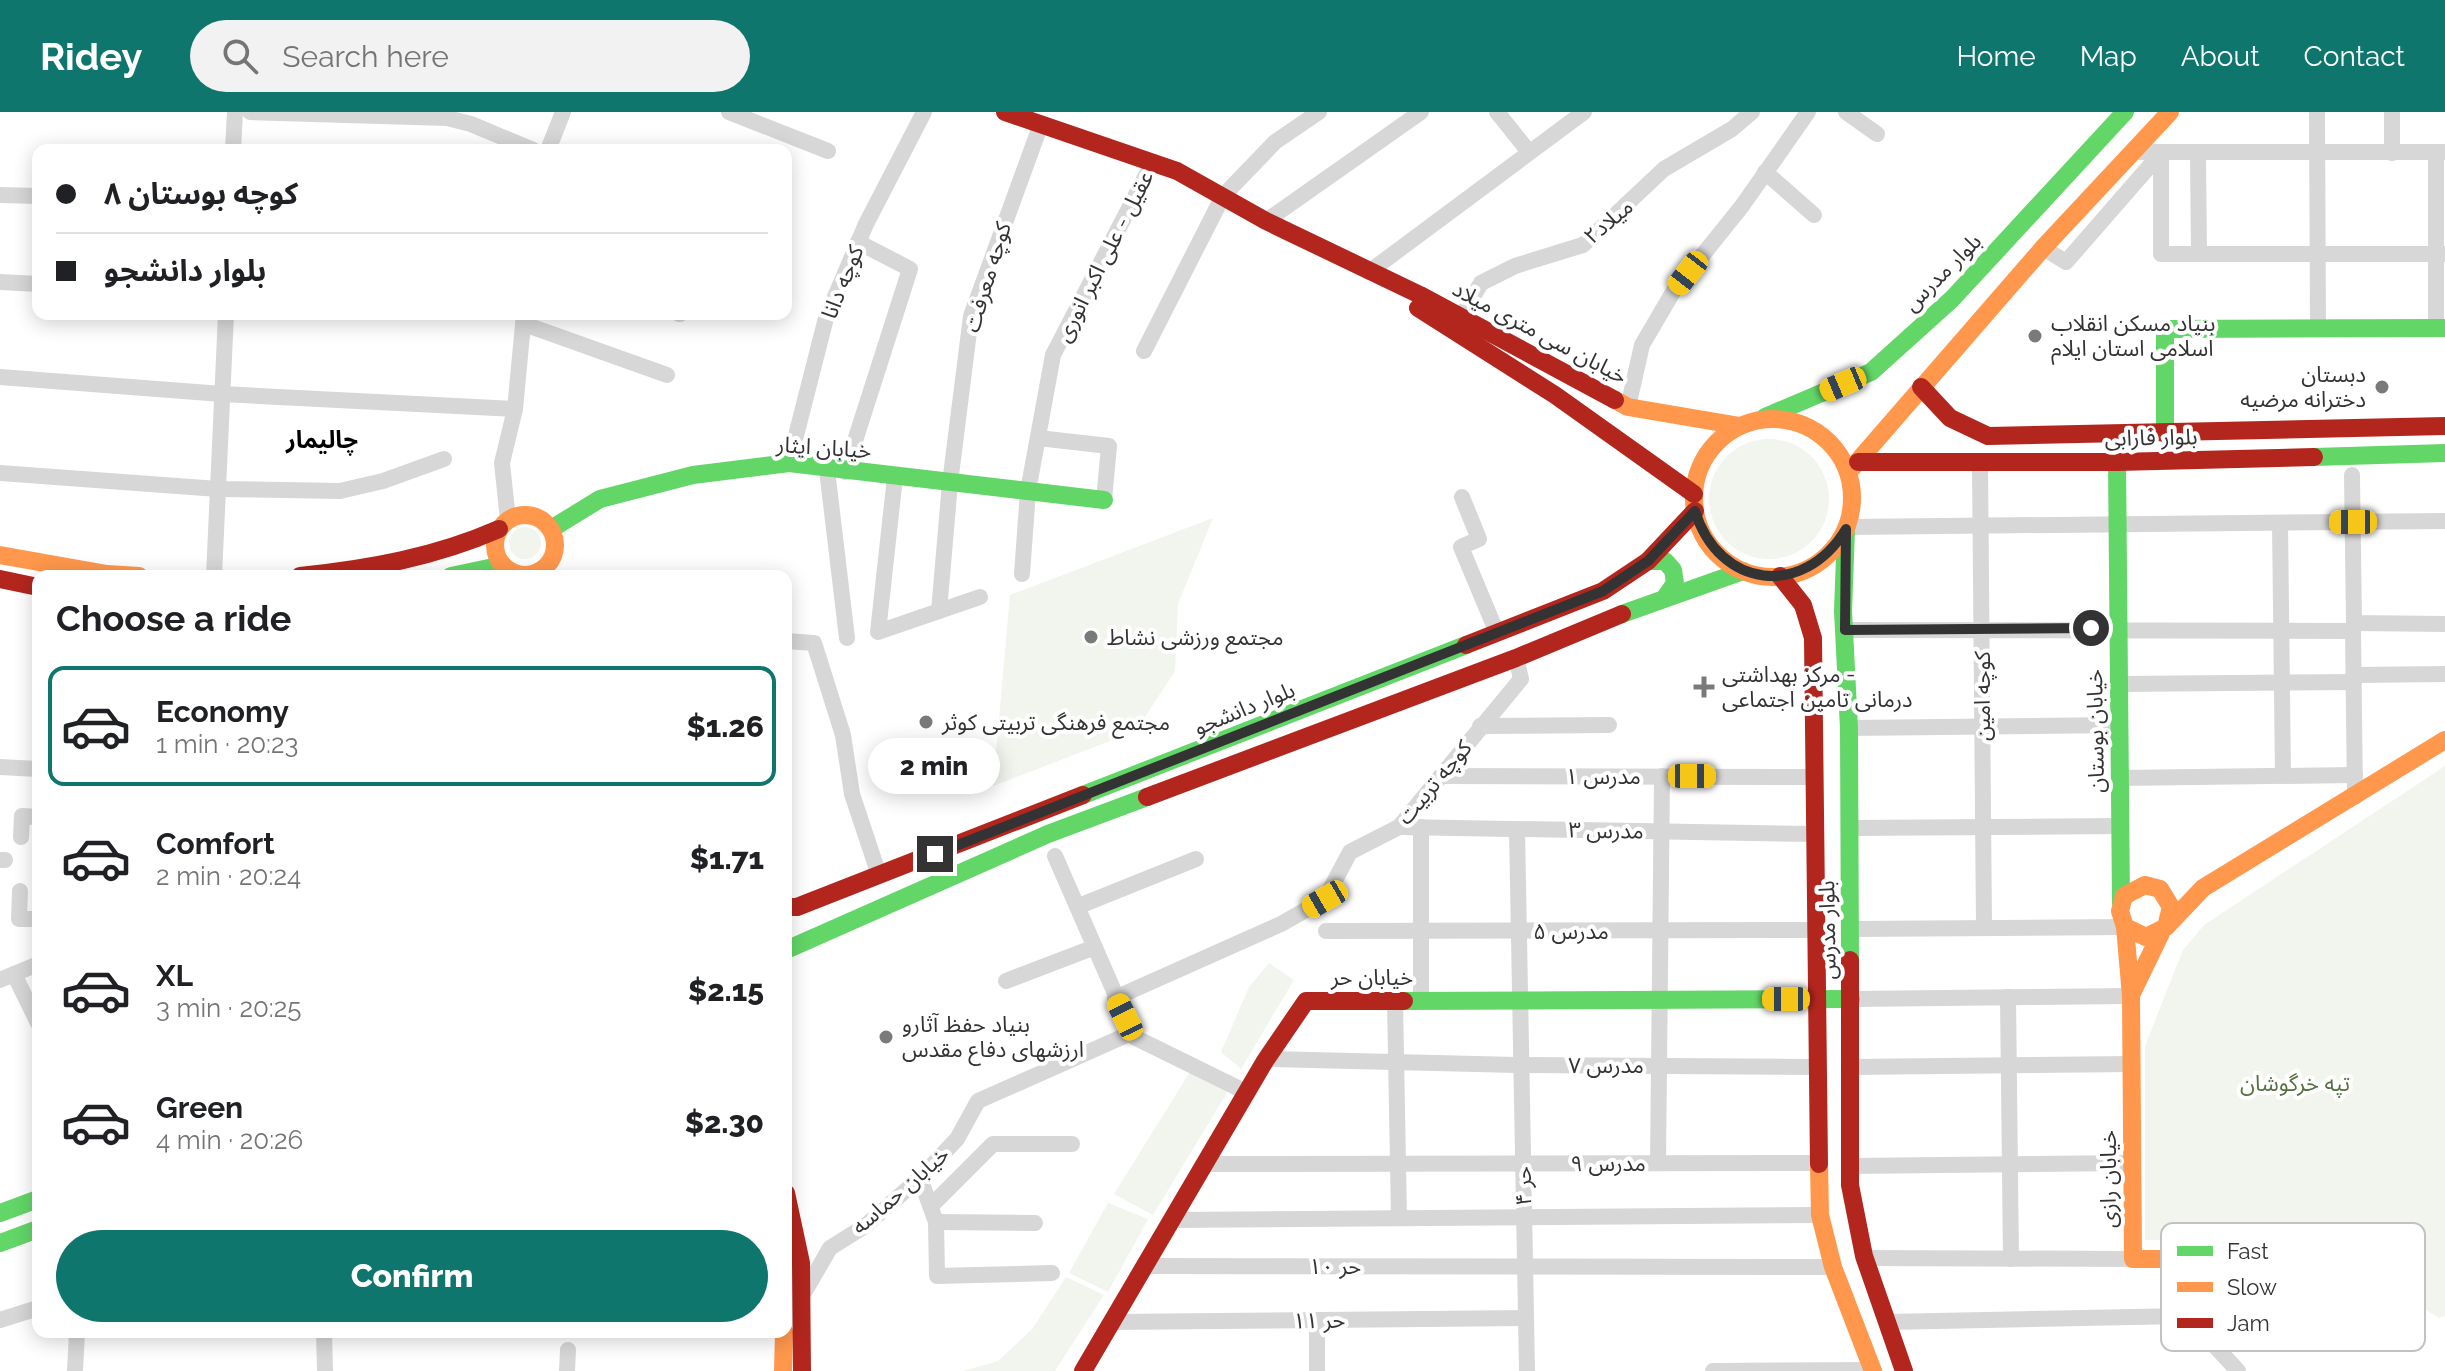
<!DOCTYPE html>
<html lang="en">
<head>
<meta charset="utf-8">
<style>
  body { margin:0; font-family:Raleway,"Noto Sans Arabic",sans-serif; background:#f2f2f2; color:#202124; height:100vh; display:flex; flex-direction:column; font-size:30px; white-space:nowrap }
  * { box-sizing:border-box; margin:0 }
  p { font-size:26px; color:#757577 }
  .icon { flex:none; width:44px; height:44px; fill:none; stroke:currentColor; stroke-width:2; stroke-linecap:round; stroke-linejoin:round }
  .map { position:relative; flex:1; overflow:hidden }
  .drawer { position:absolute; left:32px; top:458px; width:760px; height:768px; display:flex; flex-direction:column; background:#fff; border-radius:16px; box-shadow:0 4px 20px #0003 }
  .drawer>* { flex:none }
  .banner { position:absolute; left:32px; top:32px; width:760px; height:176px; border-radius:16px; box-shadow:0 4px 20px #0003; display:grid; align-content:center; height:176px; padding:0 24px; background:#fff }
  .end { position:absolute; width:36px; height:36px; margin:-18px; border:10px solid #333; background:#fff; box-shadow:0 0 0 4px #fff }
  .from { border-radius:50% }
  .bubble { position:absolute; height:56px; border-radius:28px; background:#fff; box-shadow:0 4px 20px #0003; font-size:26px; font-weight:800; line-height:56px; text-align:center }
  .car { position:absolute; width:24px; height:48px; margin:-24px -12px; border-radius:10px; box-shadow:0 0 6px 2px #0007; background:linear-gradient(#f5c518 24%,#345 0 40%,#f5c518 0 76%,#345 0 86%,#f5c518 0) }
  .banner b { display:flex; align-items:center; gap:28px; height:76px; font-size:30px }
  .banner b+b { border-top:2px solid #e0e0e0 }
  .banner i { width:20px; height:20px; background:#202124 }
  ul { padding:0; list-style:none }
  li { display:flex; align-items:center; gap:24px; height:120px; margin:0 16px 12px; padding:0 8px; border:4px solid transparent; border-radius:16px }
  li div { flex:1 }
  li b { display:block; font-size:30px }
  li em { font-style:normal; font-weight:800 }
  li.active { border-color:#0f766e }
  li>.icon { width:72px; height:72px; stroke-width:1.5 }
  h2 { padding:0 24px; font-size:36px; line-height:96px }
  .button { display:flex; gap:16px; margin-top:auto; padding:16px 24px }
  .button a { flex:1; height:92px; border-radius:48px; background:#0f766e; color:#fff; font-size:32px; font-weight:800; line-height:92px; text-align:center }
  header { display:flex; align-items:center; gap:48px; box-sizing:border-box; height:112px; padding:0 40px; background:#0f766e; color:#fff }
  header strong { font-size:38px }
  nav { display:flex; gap:44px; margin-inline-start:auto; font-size:28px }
  .search { width:560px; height:72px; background:#f2f2f2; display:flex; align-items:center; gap:20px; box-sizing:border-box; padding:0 28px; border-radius:44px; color:#757577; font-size:30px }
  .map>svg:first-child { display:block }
  .green { fill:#f1f5ed }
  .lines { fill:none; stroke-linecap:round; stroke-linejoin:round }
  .street { stroke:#d7d7d7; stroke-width:16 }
  .fast { stroke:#63d668; stroke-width:18 }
  .slow { stroke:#ff974d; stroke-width:18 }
  .jam { stroke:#b3261e; stroke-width:18 }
  .route { stroke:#333; stroke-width:10 }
  .poi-dot { fill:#7a7a7a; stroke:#fff; stroke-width:3 }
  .labels { text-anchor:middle; stroke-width:8; stroke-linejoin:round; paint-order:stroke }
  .street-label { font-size:22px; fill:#333; stroke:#fff }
  .poi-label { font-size:22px; fill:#333; stroke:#fff; text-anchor:start }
  .park-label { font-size:22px; fill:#56703f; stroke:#fff }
  .neighbourhood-label { font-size:24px; font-weight:bold; fill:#000; stroke:#fff }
  .key { fill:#fff; stroke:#c2c2c2; stroke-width:2 }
  .key-label { font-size:22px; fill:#333 }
</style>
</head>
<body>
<header>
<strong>Ridey</strong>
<div class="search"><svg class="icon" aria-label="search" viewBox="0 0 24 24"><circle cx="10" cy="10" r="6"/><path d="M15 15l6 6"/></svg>Search here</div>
<nav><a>Home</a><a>Map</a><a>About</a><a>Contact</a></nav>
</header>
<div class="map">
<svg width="2445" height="1259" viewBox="0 0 2445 1259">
  <rect width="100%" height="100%" fill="#fff"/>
  <!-- green -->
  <g class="green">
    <circle cx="1769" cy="387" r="60"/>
    <path d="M1213,406l-35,86 -3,67 -39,60 -143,55 17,-191z"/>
    <circle cx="525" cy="431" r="16"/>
    <path d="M2445,654v550l-6,2 -77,-47 -42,67 -88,-83 -32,-15h-55v-194l38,-96 21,-25z"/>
    <path d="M1269,851l25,17 -53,89 -20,-17 28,-65z"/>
    <path d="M1190,960l38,19 -75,124 -39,-21z"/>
    <path d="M1108,1091l40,16 -40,73 -39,-19z"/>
    <path d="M1066,1165l38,18 -49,76h-92l35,-10 35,-33z"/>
  </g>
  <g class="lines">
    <!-- street -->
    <g class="street">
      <path d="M250,0l197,6 24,6 62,26"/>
      <path d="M729,0l99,39"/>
      <path d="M1497,0l32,40"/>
      <path d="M1846,0l31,22"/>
      <path d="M2317,0l1,217"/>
      <path d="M2392,0v41"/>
      <path d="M233,38l2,-38"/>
      <path d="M548,38l15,-38"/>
      <path d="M2132,40h313"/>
      <path d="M2161,41v101h284"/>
      <path d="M2198,41l1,101"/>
      <path d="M2436,41v175"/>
      <path d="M1765,60l49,43"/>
      <path d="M0,83l38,1"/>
      <path d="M1266,109l155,-109"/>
      <path d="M2043,136l23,14 95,-109"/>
      <path d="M1369,160l215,-160"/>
      <path d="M0,170l38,2"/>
      <path d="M679,202h1"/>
      <path d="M1462,204l19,-33 34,-17 68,-21 81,-76 68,-40 20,-17"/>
      <path d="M524,212l143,51"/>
      <path d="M1144,239l79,-155 52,-54 44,-30"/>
      <path d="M0,265l222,17 293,15"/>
      <path d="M1628,295l14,-62 31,-53 69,-86 66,-94"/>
      <path d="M1038,326l71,8 -5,54"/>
      <path d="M789,351l37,-145 40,-94 58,-112"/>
      <path d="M1980,351l4,465"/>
      <path d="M827,358l20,168"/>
      <path d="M845,360l65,-203 -52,-27"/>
      <path d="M0,361l218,16 122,2 43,-10 61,-22"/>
      <path d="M2352,363l2,148 91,1"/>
      <path d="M895,365l-17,155 102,-35"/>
      <path d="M1462,385l17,42 -18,8 36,86"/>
      <path d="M508,408l-6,-57 13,-54 9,-95"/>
      <path d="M2280,411l3,253"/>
      <path d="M1847,415l598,-6"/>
      <path d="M1022,462l6,-83 25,-136 100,-193"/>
      <path d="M214,464l12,-262"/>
      <path d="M939,499l11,-128 21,-167 70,-192"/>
      <path d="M1845,518l508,1 2,166"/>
      <path d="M786,529l28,2 29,92 9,59 27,81"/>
      <path d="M2354,563l91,-1"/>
      <path d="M2119,572l235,-2"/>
      <path d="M1480,614l129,-1"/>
      <path d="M1849,616l270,-3"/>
      <path d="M0,655l38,2"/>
      <path d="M1441,664l372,1"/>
      <path d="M2120,666l235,-3"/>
      <path d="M1399,715l415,7"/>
      <path d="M1421,715v174"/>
      <path d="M1849,716l271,-2"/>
      <path d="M1517,717l10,542"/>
      <path d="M21,725l1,-21 16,1"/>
      <path d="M1055,744l79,181 112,55"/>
      <path d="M0,748h5"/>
      <path d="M20,779l-1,28h19"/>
      <path d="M1079,794l117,-47"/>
      <path d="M1851,817l274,-2"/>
      <path d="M1326,819l491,-1"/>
      <path d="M14,862l24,49"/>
      <path d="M0,868l38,-16"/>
      <path d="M1006,869l89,-34"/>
      <path d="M2008,885l3,262"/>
      <path d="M1115,886l166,-74 44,-25 25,-47 49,-25 122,-148 -5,-21"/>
      <path d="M1851,887l280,-3"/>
      <path d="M1395,889l4,217"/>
      <path d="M1266,947l251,6 299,2"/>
      <path d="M1851,955l281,-3"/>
      <path d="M1658,1051l4,-387"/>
      <path d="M1204,1052l615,-1"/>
      <path d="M1850,1054l282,-3"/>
      <path d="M920,1066l16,44 1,54 115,-3"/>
      <path d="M932,1093l61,-61h79"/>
      <path d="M1171,1108l649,-5"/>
      <path d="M936,1110l99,1"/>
      <path d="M1865,1146l268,1"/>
      <path d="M1145,1154l688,1"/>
      <path d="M805,1179l25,-43 35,-22 55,-48 37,-39 21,-38 151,-67 5,3"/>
      <path d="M0,1208l38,-12"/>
      <path d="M1317,1208v51"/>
      <path d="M1111,1210l415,-4"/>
      <path d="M1887,1210l296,-6 7,3 48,52"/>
      <path d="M324,1220l1,39"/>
      <path d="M75,1259l2,-39"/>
      <path d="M567,1259l1,-21"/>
      <path d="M1713,1259l160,-1"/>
    </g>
    <!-- fast -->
    <g class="fast">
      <path d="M1765,305l106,-45 81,-73 173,-187"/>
      <path d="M2165,322v-105l280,-1"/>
      <path d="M2314,345l131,-4"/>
      <path d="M2117,350l4,441"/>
      <path d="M551,417l49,-30 93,-24 96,-12 315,37"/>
      <path d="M1846,417l-3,82 6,117 1,232"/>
      <path d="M1648,449h17l8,9 2,13 -9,13"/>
      <path d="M451,464l52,-11"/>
      <path d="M1622,502l121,-43"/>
      <path d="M1083,683l383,-150"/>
      <path d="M786,838l262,-116 99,-37"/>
      <path d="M1404,889l447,-2"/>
      <path d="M0,1101l38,-14"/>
      <path d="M0,1131l38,-14"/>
    </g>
    <!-- slow -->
    <g class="slow">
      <path d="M1615,288l13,7 112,19"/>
      <circle cx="1773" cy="386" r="79"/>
      <path d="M1852,356l191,-220 127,-136"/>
      <circle cx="525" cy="433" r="30"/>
      <path d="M0,443l107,19 32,2"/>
      <path d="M2125,815l6,69 2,263h38l13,11 -1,46"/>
      <path d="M2166,815l5,-20 -11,-18 -15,-4 -21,11 -4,15 5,16 21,10 20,-10 37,-39 242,-148"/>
      <path d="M2131,883l30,-62"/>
      <path d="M1819,1052l1,51 13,52 40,104"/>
      <path d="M783,1259l1,-39"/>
    </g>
    <!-- jam -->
    <g class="jam">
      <path d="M1005,0l172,59 89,50 154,74 195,105"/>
      <path d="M1418,196l137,87 139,99"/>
      <path d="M1921,275l29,31 38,18 457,-10"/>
      <path d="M1858,350h259l197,-5"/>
      <path d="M300,464c69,-7 135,-19 199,-47"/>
      <path d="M1780,464l23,29 10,33 6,526"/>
      <path d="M0,467l38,8"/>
      <path d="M1466,533l137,-54 45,-30 47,-50"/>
      <path d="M1147,685l369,-139 106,-44"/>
      <path d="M786,795h11l286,-112"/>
      <path d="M1850,848v225l14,71 40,115"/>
      <path d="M786,1081l15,70 1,108"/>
      <path d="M1083,1259l182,-310 41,-60h98"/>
    </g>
  </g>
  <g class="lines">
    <!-- route -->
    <path class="route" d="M935,742l668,-263 45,-30 47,-50c24,78 109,88 151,18l-1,101 246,-2"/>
  </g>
  <!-- markers -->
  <g class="poi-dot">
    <circle cx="2035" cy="224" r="8"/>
    <circle cx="2382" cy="275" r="8"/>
    <circle cx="1091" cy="525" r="8"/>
    <path d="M1700 563h8v8h8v8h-8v8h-8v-8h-8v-8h8z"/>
    <circle cx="926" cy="610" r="8"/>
    <circle cx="886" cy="925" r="8"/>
  </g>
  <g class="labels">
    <!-- street labels -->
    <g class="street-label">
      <text transform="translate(1608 109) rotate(-40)" y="8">میلاد۲</text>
      <text transform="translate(1104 144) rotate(-63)" y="8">عقیل - علی اکبر انوری</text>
      <text transform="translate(1942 160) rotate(-45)" y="8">بلوار مدرس</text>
      <text transform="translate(987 165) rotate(-73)" y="8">کوچه معرفت</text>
      <text transform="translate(842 170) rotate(-68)" y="8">کوچه دانا</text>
      <text transform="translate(1540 220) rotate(28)" y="8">خیابان سی متری میلاد</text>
      <text transform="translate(2151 325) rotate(-1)" y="8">بلوار فارابی</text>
      <text transform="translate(824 335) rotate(4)" y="8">خیابان ایثار</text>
      <text transform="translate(1982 584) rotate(-90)" y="8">کوچه امین</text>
      <text transform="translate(1244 596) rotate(-22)" y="8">بلوار دانشجو</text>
      <text transform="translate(2095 619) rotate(-91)" y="8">خیابان بوستان</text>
      <text x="1603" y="672">مدرس ۱</text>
      <text transform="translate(1434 670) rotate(-50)" y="8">کوچه تربیت</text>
      <text transform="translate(1606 718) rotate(1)" y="8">مدرس ۳</text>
      <text transform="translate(1827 818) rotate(-91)" y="8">بلوار مدرس</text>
      <text x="1571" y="827">مدرس ۵</text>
      <text x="1372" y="873">خیابان حر</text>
      <text x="1606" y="961">مدرس ۷</text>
      <text x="1608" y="1059">مدرس ۹</text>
      <text transform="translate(2108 1067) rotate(-90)" y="8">خیابان رازی</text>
      <text transform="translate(1523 1074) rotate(-91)" y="8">حر ۴</text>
      <text transform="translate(900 1078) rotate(-41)" y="8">خیابان حماسه</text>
      <text x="1335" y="1162">حر ۱۰</text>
      <text transform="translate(1319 1208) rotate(-1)" y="8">حر ۱۱</text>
    </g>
    <!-- poi labels -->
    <g class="poi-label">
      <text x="2051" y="219">بنیاد مسکن انقلاب<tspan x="2051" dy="25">اسلامی استان ایلام</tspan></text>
      <text x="2366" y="270" text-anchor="end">دبستان<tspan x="2366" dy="25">دخترانه مرضیه</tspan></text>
      <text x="1107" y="533">مجتمع ورزشی نشاط</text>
      <text x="1722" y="570">مرکز بهداشتی -<tspan x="1722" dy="25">درمانی تامین اجتماعی</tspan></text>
      <text x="942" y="618">مجتمع فرهنگی تربیتی کوثر</text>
      <text x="902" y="920">بنیاد حفظ آثارو<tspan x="902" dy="25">ارزشهای دفاع مقدس</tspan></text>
    </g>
    <!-- park labels -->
    <g class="park-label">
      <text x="2295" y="979">تپه خرگوشان</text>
    </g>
    <!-- neighbourhood labels -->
    <g class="neighbourhood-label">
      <text x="322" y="336">چالیمار</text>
    </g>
  </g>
  <!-- legend -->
  <rect x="2161" y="1111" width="264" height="128" rx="12" class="key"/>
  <rect x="2177" y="1134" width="36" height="10" fill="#63d668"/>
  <rect x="2177" y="1170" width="36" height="10" fill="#ff974d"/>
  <rect x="2177" y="1206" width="36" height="10" fill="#b3261e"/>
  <g class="key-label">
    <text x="2227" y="1147">Fast</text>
    <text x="2227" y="1183">Slow</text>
    <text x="2227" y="1219">Jam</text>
  </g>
</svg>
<i class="end from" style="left:2091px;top:516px"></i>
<i class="end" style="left:935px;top:742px"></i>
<div class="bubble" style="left:868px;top:626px;width:132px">2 min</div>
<i class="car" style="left:1688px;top:161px;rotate:218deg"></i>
<i class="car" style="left:1843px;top:272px;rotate:247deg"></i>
<i class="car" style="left:2353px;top:410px;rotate:270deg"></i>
<i class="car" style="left:1692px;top:664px;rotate:90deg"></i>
<i class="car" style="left:1325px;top:787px;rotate:240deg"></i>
<i class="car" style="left:1786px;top:887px;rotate:270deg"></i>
<i class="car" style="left:1125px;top:905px;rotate:334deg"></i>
<div class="banner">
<b><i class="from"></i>کوچه بوستان ۸</b>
<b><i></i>بلوار دانشجو</b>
</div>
<section class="drawer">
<h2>Choose a ride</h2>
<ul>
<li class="active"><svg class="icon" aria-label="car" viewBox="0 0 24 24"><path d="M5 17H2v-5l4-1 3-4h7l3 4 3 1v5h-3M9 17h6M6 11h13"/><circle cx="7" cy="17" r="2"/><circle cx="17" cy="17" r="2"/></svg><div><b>Economy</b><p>1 min · 20:23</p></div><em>$1.26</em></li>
<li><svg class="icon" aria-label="car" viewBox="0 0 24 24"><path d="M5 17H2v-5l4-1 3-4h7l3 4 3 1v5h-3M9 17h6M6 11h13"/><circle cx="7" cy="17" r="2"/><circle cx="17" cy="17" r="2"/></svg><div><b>Comfort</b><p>2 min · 20:24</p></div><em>$1.71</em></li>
<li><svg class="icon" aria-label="car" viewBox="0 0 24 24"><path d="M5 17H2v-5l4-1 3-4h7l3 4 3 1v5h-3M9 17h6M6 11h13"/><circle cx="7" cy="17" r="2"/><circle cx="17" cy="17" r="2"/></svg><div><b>XL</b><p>3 min · 20:25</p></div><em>$2.15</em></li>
<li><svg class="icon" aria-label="car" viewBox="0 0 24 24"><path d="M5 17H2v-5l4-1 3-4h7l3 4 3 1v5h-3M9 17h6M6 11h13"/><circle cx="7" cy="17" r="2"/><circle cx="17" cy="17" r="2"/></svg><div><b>Green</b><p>4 min · 20:26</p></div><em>$2.30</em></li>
</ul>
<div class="button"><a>Confirm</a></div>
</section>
</div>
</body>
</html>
